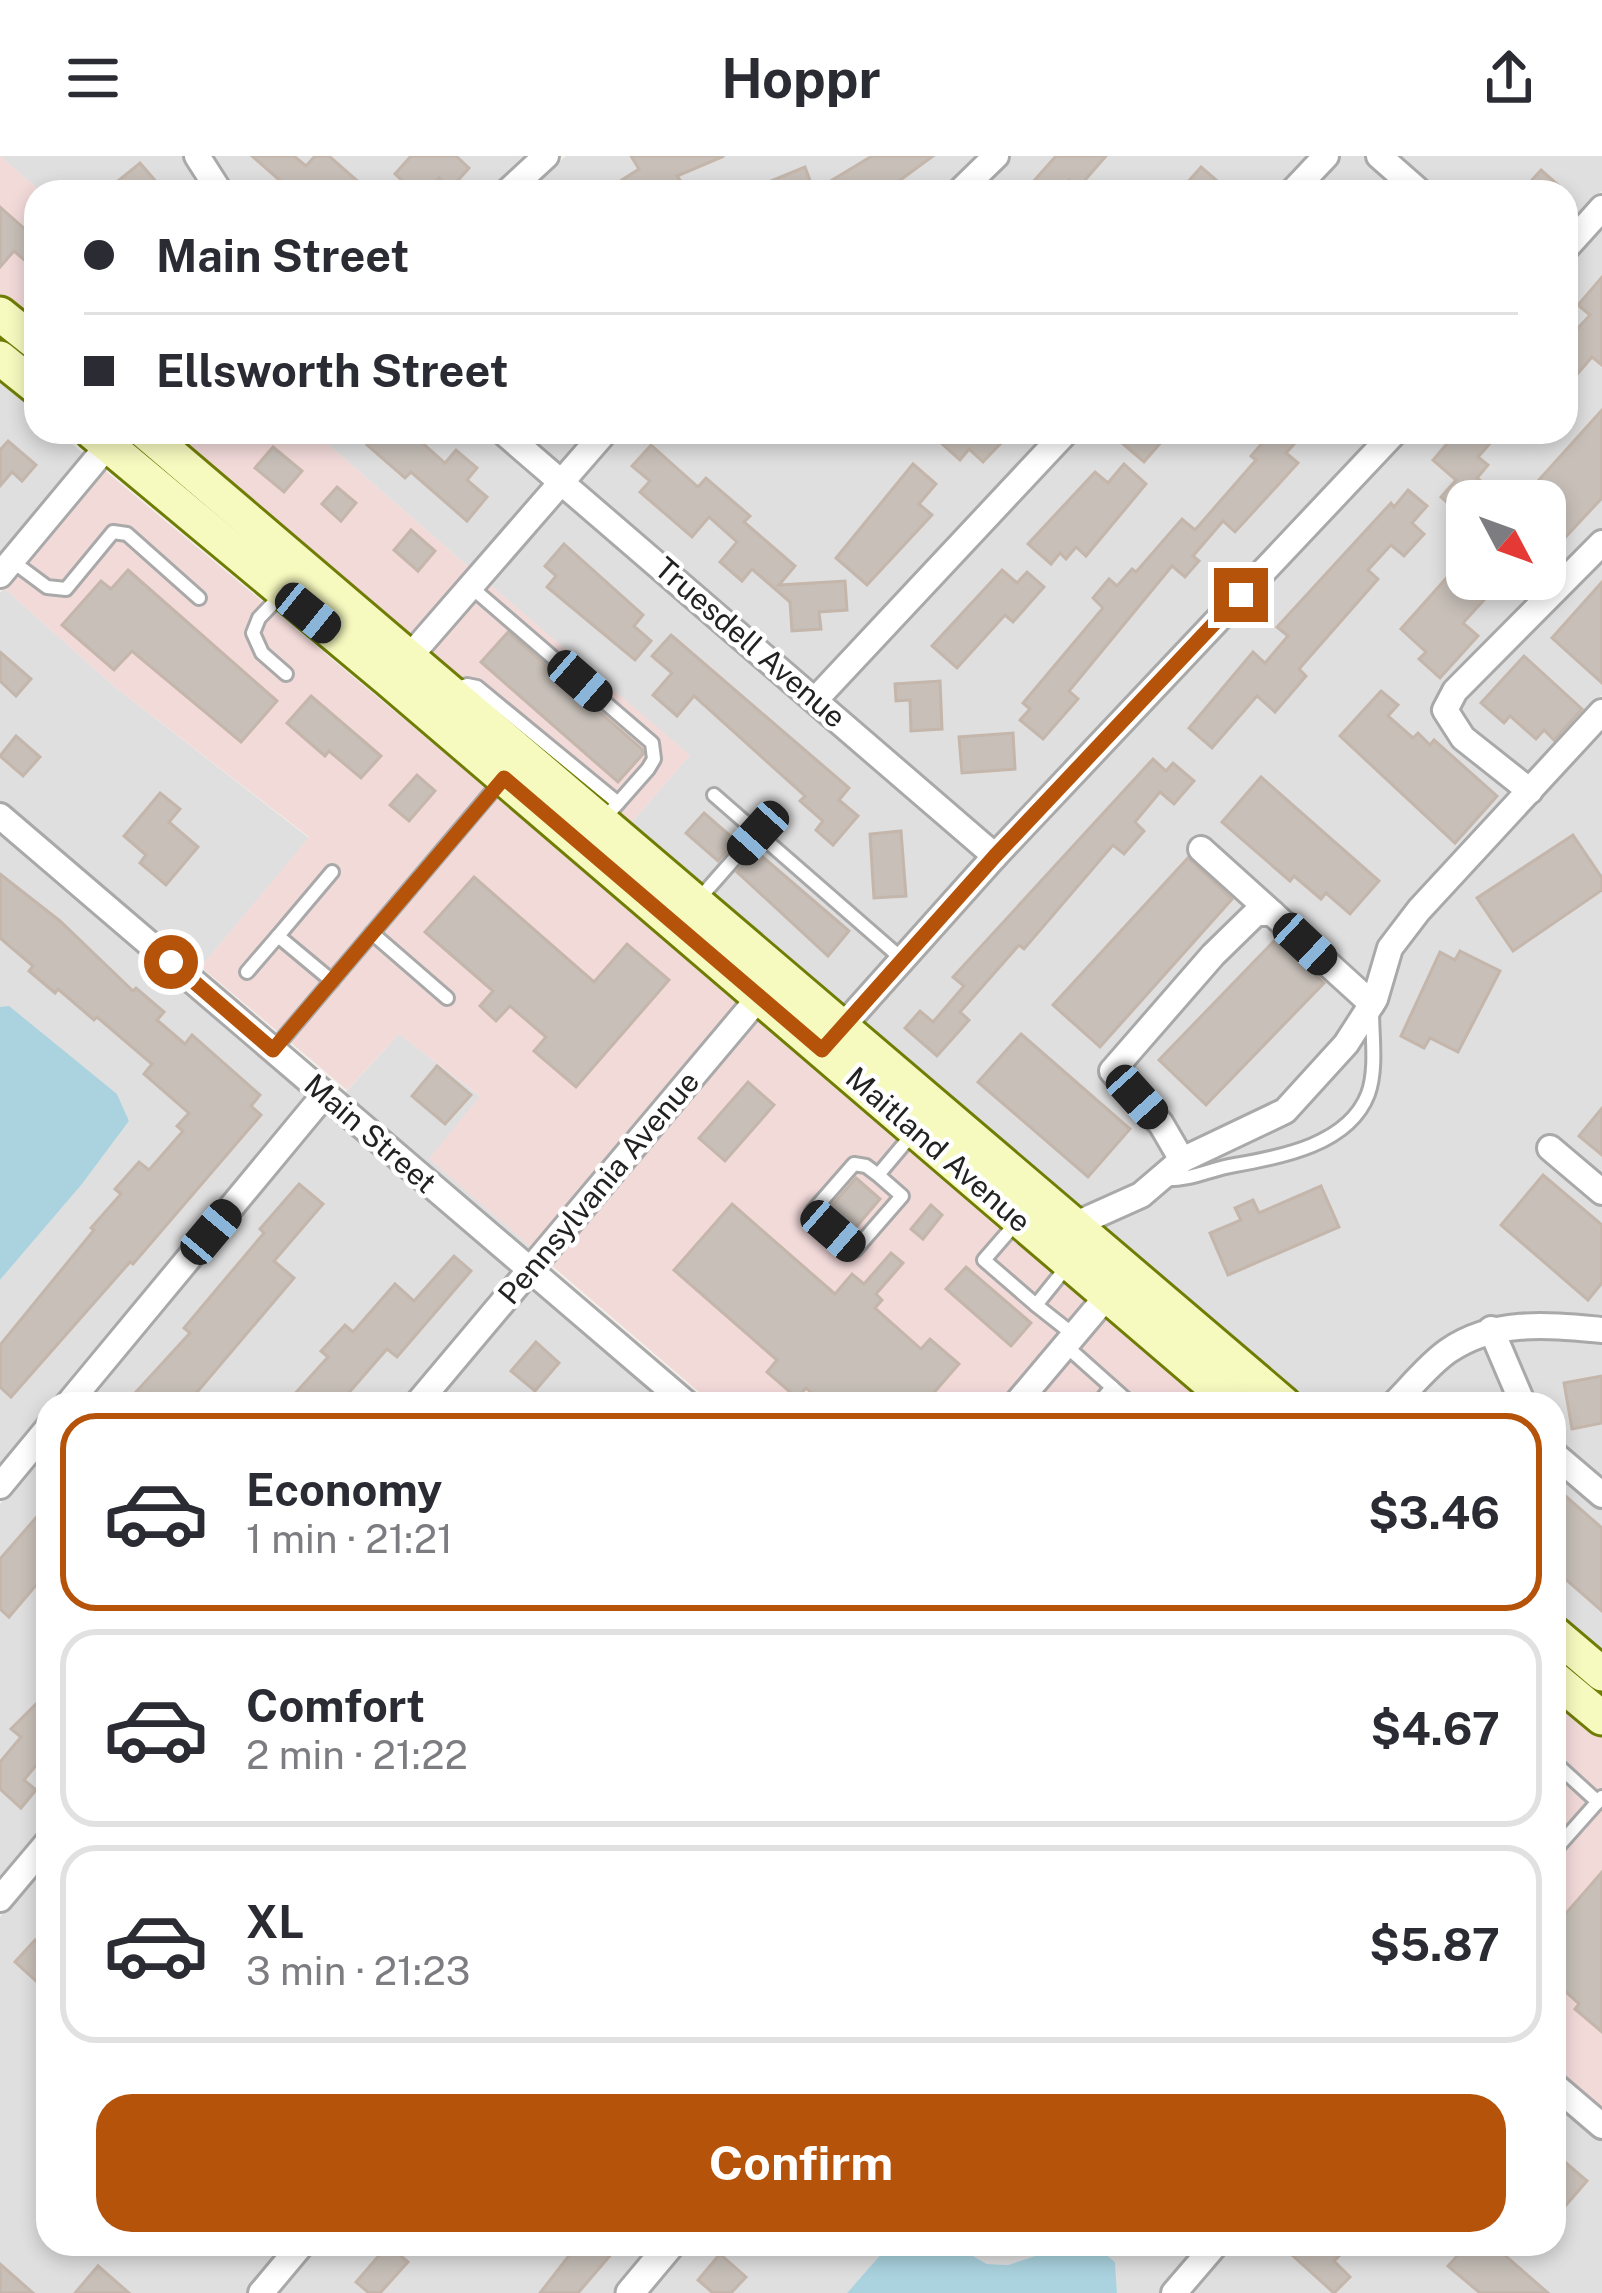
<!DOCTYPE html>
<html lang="en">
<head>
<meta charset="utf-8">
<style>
  body { margin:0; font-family:"Public Sans",sans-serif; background:#f2f2f3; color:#2b2b33; height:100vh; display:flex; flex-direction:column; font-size:45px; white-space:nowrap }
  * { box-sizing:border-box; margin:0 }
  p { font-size:39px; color:#7c7c81 }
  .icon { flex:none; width:66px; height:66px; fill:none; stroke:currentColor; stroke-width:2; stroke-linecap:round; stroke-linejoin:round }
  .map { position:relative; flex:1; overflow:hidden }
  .panel { position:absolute; left:36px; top:1236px; width:1530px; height:864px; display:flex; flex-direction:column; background:#fff; border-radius:36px; box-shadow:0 6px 18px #0003 }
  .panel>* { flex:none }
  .guide { position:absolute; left:24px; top:24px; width:1554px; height:264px; border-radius:36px; box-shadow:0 6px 18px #0003; display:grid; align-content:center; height:264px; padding:0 60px; background:#fff }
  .needle { width:78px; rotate:131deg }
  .tools { position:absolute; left:1446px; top:324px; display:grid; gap:24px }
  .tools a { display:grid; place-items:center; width:120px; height:120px; border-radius:24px; background:#fff; box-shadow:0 6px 18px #0003; font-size:60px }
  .end { position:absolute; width:54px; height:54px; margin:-27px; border:15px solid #b45309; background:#fff; box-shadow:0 0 0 6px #fff }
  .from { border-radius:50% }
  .car { position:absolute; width:36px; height:72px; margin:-36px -18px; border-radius:15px; box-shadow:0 0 9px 3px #0007; background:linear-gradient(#222 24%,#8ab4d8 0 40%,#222 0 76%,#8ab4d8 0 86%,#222 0) }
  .guide b { display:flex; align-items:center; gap:42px; height:114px; font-size:45px }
  .guide b+b { border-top:3px solid #e1e1e2 }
  .guide i { width:30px; height:30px; background:#2b2b33 }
  ul { padding:21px 0 0; list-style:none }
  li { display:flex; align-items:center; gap:36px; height:198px; margin:0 24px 18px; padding:0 36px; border:6px solid #e1e1e2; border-radius:36px }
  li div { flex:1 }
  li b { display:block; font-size:45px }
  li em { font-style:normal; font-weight:700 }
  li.selected { border-color:#b45309 }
  li>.icon { width:108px; height:108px; stroke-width:1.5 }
  .cta { display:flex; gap:24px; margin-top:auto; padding:24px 60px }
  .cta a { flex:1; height:138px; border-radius:36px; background:#b45309; color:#fff; font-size:48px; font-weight:700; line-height:138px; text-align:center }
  header { display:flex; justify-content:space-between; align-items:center; height:156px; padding:0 60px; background:#fff; font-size:54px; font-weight:700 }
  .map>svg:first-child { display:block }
  .residential { fill:#e0dfdf; fill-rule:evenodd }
  .commercial { fill:#f2dad9 }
  .water { fill:#aad3df }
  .building { fill:#c7bfb8; stroke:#c4b6ab; stroke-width:3 }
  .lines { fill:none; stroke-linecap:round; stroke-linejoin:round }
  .service-casing { stroke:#a9a9a9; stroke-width:18 }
  .minor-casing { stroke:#a9a9a9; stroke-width:30 }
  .tertiary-casing { stroke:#a9a9a9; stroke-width:33 }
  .secondary-casing { stroke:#707d05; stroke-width:39 }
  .service { stroke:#fff; stroke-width:12 }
  .minor { stroke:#fff; stroke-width:24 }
  .tertiary { stroke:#fff; stroke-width:27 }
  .secondary { stroke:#f7fabf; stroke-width:33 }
  .route { stroke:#b45309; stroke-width:15 }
  .labels { text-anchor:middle; stroke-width:9; stroke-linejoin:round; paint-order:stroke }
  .street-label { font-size:30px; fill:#222; stroke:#fff }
</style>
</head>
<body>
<header><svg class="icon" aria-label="menu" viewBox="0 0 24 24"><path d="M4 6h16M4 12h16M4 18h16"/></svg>Hoppr<svg class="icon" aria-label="share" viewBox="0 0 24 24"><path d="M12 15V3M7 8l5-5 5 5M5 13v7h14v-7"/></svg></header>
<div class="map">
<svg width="1602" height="2137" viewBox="0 0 1602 2137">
  <rect width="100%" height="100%" fill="#f2efe9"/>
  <!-- residential -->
  <g class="residential">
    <path d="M0,0h186l3,13 17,23h-165z"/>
    <path d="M207,0h321l-37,36h-255l-13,-11z"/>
    <path d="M566,0h415l-39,36h-418z"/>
    <path d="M1011,0h299l-34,36h-300z"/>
    <path d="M1341,0h23l41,36h-98z"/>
    <path d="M1395,0h207v35l-36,40v-39h-130z"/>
    <path d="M1602,69v303l-157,157 -9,20 79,86 -148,195 -169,-151 -12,15 62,55 -144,158 65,94 -35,29 -50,23 -221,-190 140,-156 408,-431h155v-167zM1467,345h78v78h-78z"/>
    <path d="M0,227l36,30v19h22l27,23 -85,102z"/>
    <path d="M314,276h174l59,51 -76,86z"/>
    <path d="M519,276h71l-30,35z"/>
    <path d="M620,276h431l-237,252 -237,-202z"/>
    <path d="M1082,276h297l-386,409 -162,-142z"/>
    <path d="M564,341l416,359 -134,149 -214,-183 57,-66 -200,-172z"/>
    <path d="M1602,403v136l-74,81 -57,-44 -13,-21 6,-13z"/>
    <path d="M4,432l111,99 194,151 -108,129 -201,-164v-210z"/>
    <path d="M1602,572v451l-53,-46 -13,15 66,58v113l-57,-5 -49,2 -58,28 -60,60h-67l-207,-178 51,-26 34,-31 104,-50 93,-114 14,-52 27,-35z"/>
    <path d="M0,674l310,265 -256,309h-6v7l-48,58v-189l82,-96 47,-63 -12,-27 -108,-87h-9z"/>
    <path d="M1261,768h8l89,81 -21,32 -60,65 -91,44 -59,-74 94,-110z"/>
    <path d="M399,878l82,63 -51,62 103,90 -7,8 -184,-161z"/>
    <path d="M329,955l184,161 -111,132h-319z"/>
    <path d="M531,1131l140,117h-239z"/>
    <path d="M1548,1179l54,5v142l-48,-41v-37h-20l-28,-66z"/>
    <path d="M1486,1188l26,60h-102l44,-43z"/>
    <path d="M48,1290v378l-48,57v-377z"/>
    <path d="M1554,1311l48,42v145l-48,-42z"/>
    <path d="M48,1704v384h239l-41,49h-246v-376z"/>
    <path d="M1554,1942l48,41v154h-413l42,-49h323z"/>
    <path d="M317,2088h339l-41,49h-339z"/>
    <path d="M686,2088h204l-43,49h-202z"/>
    <path d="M952,2088h103l-20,12 -27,9 -21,-1z"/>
    <path d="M1094,2088h107l-42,49h-42l-2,-31z"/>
  </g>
  <!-- commercial -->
  <g class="commercial">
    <path d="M0,0l41,36h-5v133l-36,-30z"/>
    <path d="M164,276h150l157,137 -60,69z"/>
    <path d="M104,314l638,530 -209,249 -104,-90 51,-63 -81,-62 -52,56 -146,-123 108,-130 -194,-150 -111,-99z"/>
    <path d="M489,428l201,171 -58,67 -203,-170z"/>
    <path d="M760,859l331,283 -90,106h-288l-163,-140z"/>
    <path d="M1108,1156l107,92h-184z"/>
    <path d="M1554,1540l48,41v376l-48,-41z"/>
  </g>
  <!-- water -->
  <g class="water">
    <path d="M9,850l108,88 12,27 -47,63 -82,96v-273z"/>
    <path d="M890,2088h62l35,20 21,1 27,-9 20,-12h39l21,18 2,31h-270z"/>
  </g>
  <!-- building -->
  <g class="building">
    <path d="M252,0h42l12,10 9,-10h14l41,36h-77z"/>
    <path d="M411,0h45l13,12 -19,21 -11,-11 -12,14h-13l-19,-18z"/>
    <path d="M631,0h93l-47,20 3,4 -19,12h-58l36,-23z"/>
    <path d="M872,0h61l-49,36h-140l61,-25 9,24z"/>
    <path d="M1056,0h50l-28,32 -9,-8 -10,12h-35z"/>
    <path d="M140,7l25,29h-37l-10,-11z"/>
    <path d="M1201,11l29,25h-51z"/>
    <path d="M1541,14l25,22h-45z"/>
    <path d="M0,51l36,32v31l-22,-19 -14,16z"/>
    <path d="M1602,121v88l-10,-8 -26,30v-46l24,-26 -12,-10z"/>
    <path d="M1602,254v88l-57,61v-58h-25z"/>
    <path d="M379,276h31l35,31 11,-13 21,18 -10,12 20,17 -20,24 -56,-49 -6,6 -38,-33z"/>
    <path d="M929,276h62l11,10 -19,20 -14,-13 -9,11z"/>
    <path d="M1132,276h38l-26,30 -22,-19z"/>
    <path d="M1272,276h33l-19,21 12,10 -63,69 -12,-11 -30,35 6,5 -14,16 -13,-11 -103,125 9,8 -35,40 -23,-19 10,-11 -7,-6 80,-95 -10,-10 16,-19 8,7 15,-17 4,3 46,-53 13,11 61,-70 -5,-4z"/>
    <path d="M1457,276h43l-22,25 10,8 -11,13 12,10 -12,13h-10v19l-26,-23 15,-17 -23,-20z"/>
    <path d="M8,285l28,24 -14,16 -10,-9 -12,14v-36z"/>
    <path d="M651,289l47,42 8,-9 44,38 -6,6 51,44 -16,19 66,-4 2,29 -28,2 2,17 -29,2 -2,-29 -38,-33 -10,12 -22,-19 17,-20 -28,-25 -17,20 -52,-45 10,-11 -18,-15z"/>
    <path d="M273,291l29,24 -18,21 -29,-24z"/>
    <path d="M913,308l23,20 -17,20 13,11 -65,70 -31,-27z"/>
    <path d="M1124,308l22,20 -60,72 -10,-9 -10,12 -6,-6 -9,11 -23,-20 67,-72 13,11z"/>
    <path d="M337,331l19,16 -15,18 -19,-17z"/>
    <path d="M1408,334l19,16 -15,17 12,11 -20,22 -13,-11 -23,25 10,9 -79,90 7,7 -31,36 -18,-16 -45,52 -23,-20 64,-76 12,11 23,-27 -11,-9 114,-124 3,4z"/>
    <path d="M411,374l24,21 -17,20 -24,-21z"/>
    <path d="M564,388l79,71 -9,11 17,15 -16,19 -88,-73 9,-11 -11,-10z"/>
    <path d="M1467,399v24h36l-40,44 15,13 -38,42 -21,-19 7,-7 -25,-23z"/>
    <path d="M128,414l149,131 -36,41 -109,-91 -18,19 -52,-45 39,-44 10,8z"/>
    <path d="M1002,414l15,13 10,-11 17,15 -31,35 -8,-7 -48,53 -25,-22z"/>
    <path d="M1602,426v101l-50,-45z"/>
    <path d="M508,476l134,117 1,5 -25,28 -137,-120z"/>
    <path d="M671,479l178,153 -10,12 19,16 -25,29 -17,-15 7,-9 -23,-20 5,-5 -111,-100 -17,20 -24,-21 19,-22 -20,-17z"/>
    <path d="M0,496l31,27 -15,17 -16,-15z"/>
    <path d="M1524,500l58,53 -28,31 -10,-10 -8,9 -26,-23 -6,7 -23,-20z"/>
    <path d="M940,525l2,48 -31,2 -1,-31 -14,1 -1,-17z"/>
    <path d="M1381,535l17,14 -10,11 25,22 5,-5 12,12 4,-5 63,56 -42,47 -115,-107z"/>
    <path d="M311,540l70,60 -20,22 -32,-27 -4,5 -38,-33z"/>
    <path d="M1013,577l2,36 -53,4 -3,-36z"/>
    <path d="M16,580l24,21 -17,19 -23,-20z"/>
    <path d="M1153,603l13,12 7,-8 21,18 -20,23 -14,-12 -25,30 9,9 -20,23 -11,-9 -89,104 -5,-4 -59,67 9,8 -32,36 -32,-28 15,-17 13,11 31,-36 -11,-9z"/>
    <path d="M417,619l18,16 -26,30 -19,-16z"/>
    <path d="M1261,621l118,104 -29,33 -24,-21 -5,6 -27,-23 -4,5 -68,-59z"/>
    <path d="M160,637l20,16 -11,13 29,25 -32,38 -26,-22 6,-8 -22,-19z"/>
    <path d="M704,657l32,28 -18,20 -32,-28z"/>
    <path d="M901,675l5,65 -32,2 -4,-64z"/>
    <path d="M1573,679l29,43v12l-89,61 -36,-53z"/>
    <path d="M756,695l93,80 -21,25 -91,-84z"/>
    <path d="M1188,702l44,41 -132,148 -47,-42z"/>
    <path d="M0,718l60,47 73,70 3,-3 28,24 -7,8 28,24 7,-9 68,60 -9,11 10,9 -128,149 -3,-2 -119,135 -11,-10v-42l94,-115 -3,-2 30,-34 -6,-5 24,-27 10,8 34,-39 -6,-5 12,-13 -45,-39 8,-10 -55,-47 -3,3 -36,-31 -3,4 -26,-22 4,-5 -33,-28z"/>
    <path d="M474,721l120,105 33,-38 42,36 -93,107 -42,-36 12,-14 -36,-31 -14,15 -16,-15 13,-15 -68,-59z"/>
    <path d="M1276,783l48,44 -118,122 -47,-45z"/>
    <path d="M1460,795l40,20 -42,81 -28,-14 -6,10 -23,-12 39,-84 15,8z"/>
    <path d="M1021,878l109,95 -42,48 -110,-95z"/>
    <path d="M437,910l34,29 -26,29 -33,-28z"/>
    <path d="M748,926l26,23 -49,56 -26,-23z"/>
    <path d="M1602,952v47l-23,-19z"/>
    <path d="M1543,1019l59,50v58l-14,17 -87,-75z"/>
    <path d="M856,1022l24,21 -29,34 -24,-22z"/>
    <path d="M299,1028l24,20 -49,57 20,17 -107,126h-62l65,-71 -6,-5 80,-95 -4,-4z"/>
    <path d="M1321,1030l18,41 -111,48 -18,-42 31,-13 -6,-12 18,-8 6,13z"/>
    <path d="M732,1048l103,90 17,-20 12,10 27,-31 12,10 -27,31 6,6 -7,8 46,41 9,-10 29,25 -35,40h-100l-18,-16 -9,10 -30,-26 10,-12 -103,-90z"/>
    <path d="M931,1049l11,10 -19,24 -12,-10z"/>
    <path d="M454,1100l17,15 -74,86 -10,-8 -48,55h-40l-7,-7 36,-40 -7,-6 24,-26 8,7 42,-48 19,17z"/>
    <path d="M966,1111l65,56 -20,23 -65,-57z"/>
    <path d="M536,1186l23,21 -24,28 -24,-20z"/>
    <path d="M1602,1220v47l-30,6 -8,-46z"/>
    <path d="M1554,1330l48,42v83l-48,-42z"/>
    <path d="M48,1348v90l-11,-10 -28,33 -9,-8v-50z"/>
    <path d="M48,1536v59l-24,29 12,10 -15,18 -21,-19v-27l21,-25 -10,-8z"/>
    <path d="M1602,1716v160l-27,-23 4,-5 -25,-23v-54z"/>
    <path d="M35,1784l13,11v17l-12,13 -21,-19z"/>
    <path d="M1566,2007l21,18 -33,38v-42z"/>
    <path d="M578,2088h42l-42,49h-38z"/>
    <path d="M1304,2088h47l-17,17 16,16 -16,16 -41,-37z"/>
    <path d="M1468,2088h24l56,49h-68l-32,-27z"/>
    <path d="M388,2089l20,17 -28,31h-11l-13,-11z"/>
    <path d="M720,2098l26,23 -15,16h-18l-15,-13z"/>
    <path d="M0,2108l33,29h-33z"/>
    <path d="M98,2110l31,27h-54z"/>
  </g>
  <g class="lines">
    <!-- service casing -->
    <g class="service-casing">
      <g id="service">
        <path d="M12,405l35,26 19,2 47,-57 14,2 72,64"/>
        <path d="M471,431l181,156 2,16 -6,10 -45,51"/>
        <path d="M283,437l-24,25 -6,15 9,20 24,21"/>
        <path d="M452,534l15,-5 10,2 141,116"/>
        <path d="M714,639l188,164"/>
        <path d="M698,744l59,-67"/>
        <path d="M372,777l75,65"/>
        <path d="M278,780l54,-64"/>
        <path d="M247,816l31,-36 54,45"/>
        <path d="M274,893l227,-268"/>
        <path d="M878,1019l24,21 -47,54 -43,-38 42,-48 12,2 12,9 37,-44"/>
        <path d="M1164,1023c25,2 46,-10 71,-14 47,-8 114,-21 133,-71 9,-25 4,-57 4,-83"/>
        <path d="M1017,1066l-33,38 52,45 33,-41"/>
        <path d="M1036,1149l38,30"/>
        <path d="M1066,1190l65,58"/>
        <path d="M1098,1248l14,-17"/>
        <path d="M1554,1606l44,40"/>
        <path d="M1554,1695l48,-54"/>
      </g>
    </g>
    <!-- minor casing -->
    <g class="minor-casing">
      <g id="minor">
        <path d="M197,0l23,36"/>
        <path d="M1379,0l41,36"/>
        <path d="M507,36l39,-36"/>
        <path d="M959,36l37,-36"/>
        <path d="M1292,36l34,-36"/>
        <path d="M1566,92l36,-40"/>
        <path d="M503,276l492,424"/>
        <path d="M0,419l119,-143"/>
        <path d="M398,514l207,-238"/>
        <path d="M816,543l250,-267"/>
        <path d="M1530,635l-67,-53 -18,-28 10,-19 147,-148"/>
        <path d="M0,660l687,588"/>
        <path d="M1201,693l71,64"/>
        <path d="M833,881l162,-181 400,-424"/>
        <path d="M1550,992l52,44"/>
        <path d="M1182,1004l-21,-36 -49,-53 101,-116 43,-42h16l100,91"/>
        <path d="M1074,1069l67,-30 41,-35 103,-49 61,-67 29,-45 15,-51 29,-38 183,-198"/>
        <path d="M1491,1173l32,75"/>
        <path d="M68,1248l257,-310"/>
        <path d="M417,1248l350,-416"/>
        <path d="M1016,1248l102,-121"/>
        <path d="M1394,1248c17,-17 34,-39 54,-53 47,-32 100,-26 154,-21"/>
        <path d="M1554,1298l48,41"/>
        <path d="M0,1330l48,-58"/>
        <path d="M0,1743l48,-57"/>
        <path d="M1554,1929l48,41"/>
        <path d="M261,2137l41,-49"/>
        <path d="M1174,2137l42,-49"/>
      </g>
    </g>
    <!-- tertiary casing -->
    <g class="tertiary-casing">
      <path id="tertiary" d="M630,2137l41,-49"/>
    </g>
    <!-- secondary casing -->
    <g class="secondary-casing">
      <g id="secondary">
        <path d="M0,158l36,29"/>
        <path d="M0,202l36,29"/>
        <path d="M92,276l297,248 845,724"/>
        <path d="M145,276l1139,972"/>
        <path d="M1554,1477l48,41"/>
        <path d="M1554,1522l48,40"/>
      </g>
    </g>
    <!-- service -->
    <use href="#service" class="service"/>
    <!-- minor -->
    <use href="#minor" class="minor"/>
    <!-- tertiary -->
    <use href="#tertiary" class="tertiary"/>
    <!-- secondary -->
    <use href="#secondary" class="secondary"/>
  </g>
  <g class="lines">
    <!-- route -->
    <path class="route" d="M171,806l102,88 231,-272 318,272 173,-194 246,-261"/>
  </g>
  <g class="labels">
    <!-- street labels -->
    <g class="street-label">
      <text transform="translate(750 487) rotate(41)" y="10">Truesdell Avenue</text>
      <text transform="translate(370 978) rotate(41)" y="10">Main Street</text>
      <text transform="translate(938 994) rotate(41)" y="10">Maitland Avenue</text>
      <text transform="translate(599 1032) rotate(-50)" y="10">Pennsylvania Avenue</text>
    </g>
  </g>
</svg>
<div class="tools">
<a><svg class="needle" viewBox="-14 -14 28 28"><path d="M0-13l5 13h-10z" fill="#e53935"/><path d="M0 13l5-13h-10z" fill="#7c7c81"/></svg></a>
</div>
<i class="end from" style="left:171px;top:806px"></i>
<i class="end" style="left:1241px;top:439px"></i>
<i class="car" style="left:308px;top:457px;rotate:129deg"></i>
<i class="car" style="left:580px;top:525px;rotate:131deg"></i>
<i class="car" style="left:758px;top:677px;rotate:222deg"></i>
<i class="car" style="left:1305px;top:788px;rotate:133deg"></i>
<i class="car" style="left:1137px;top:941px;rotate:138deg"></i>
<i class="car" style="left:833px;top:1075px;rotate:131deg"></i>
<i class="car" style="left:211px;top:1076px;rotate:40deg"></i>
<div class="guide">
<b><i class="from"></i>Main Street</b>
<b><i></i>Ellsworth Street</b>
</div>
<section class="panel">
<ul>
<li class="selected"><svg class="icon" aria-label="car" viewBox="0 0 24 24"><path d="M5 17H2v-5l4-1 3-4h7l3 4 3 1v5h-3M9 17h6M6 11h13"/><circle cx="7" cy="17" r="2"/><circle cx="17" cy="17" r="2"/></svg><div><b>Economy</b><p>1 min · 21:21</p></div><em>$3.46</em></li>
<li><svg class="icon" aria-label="car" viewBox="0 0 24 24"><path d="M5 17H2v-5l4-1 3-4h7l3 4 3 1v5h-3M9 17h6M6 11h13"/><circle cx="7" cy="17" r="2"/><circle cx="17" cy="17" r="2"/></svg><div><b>Comfort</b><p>2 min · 21:22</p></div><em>$4.67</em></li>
<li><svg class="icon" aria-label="car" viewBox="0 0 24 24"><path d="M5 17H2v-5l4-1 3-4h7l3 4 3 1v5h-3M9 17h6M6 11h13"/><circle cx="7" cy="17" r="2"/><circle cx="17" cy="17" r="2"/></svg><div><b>XL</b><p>3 min · 21:23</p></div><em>$5.87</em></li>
</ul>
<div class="cta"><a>Confirm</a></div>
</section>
</div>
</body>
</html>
